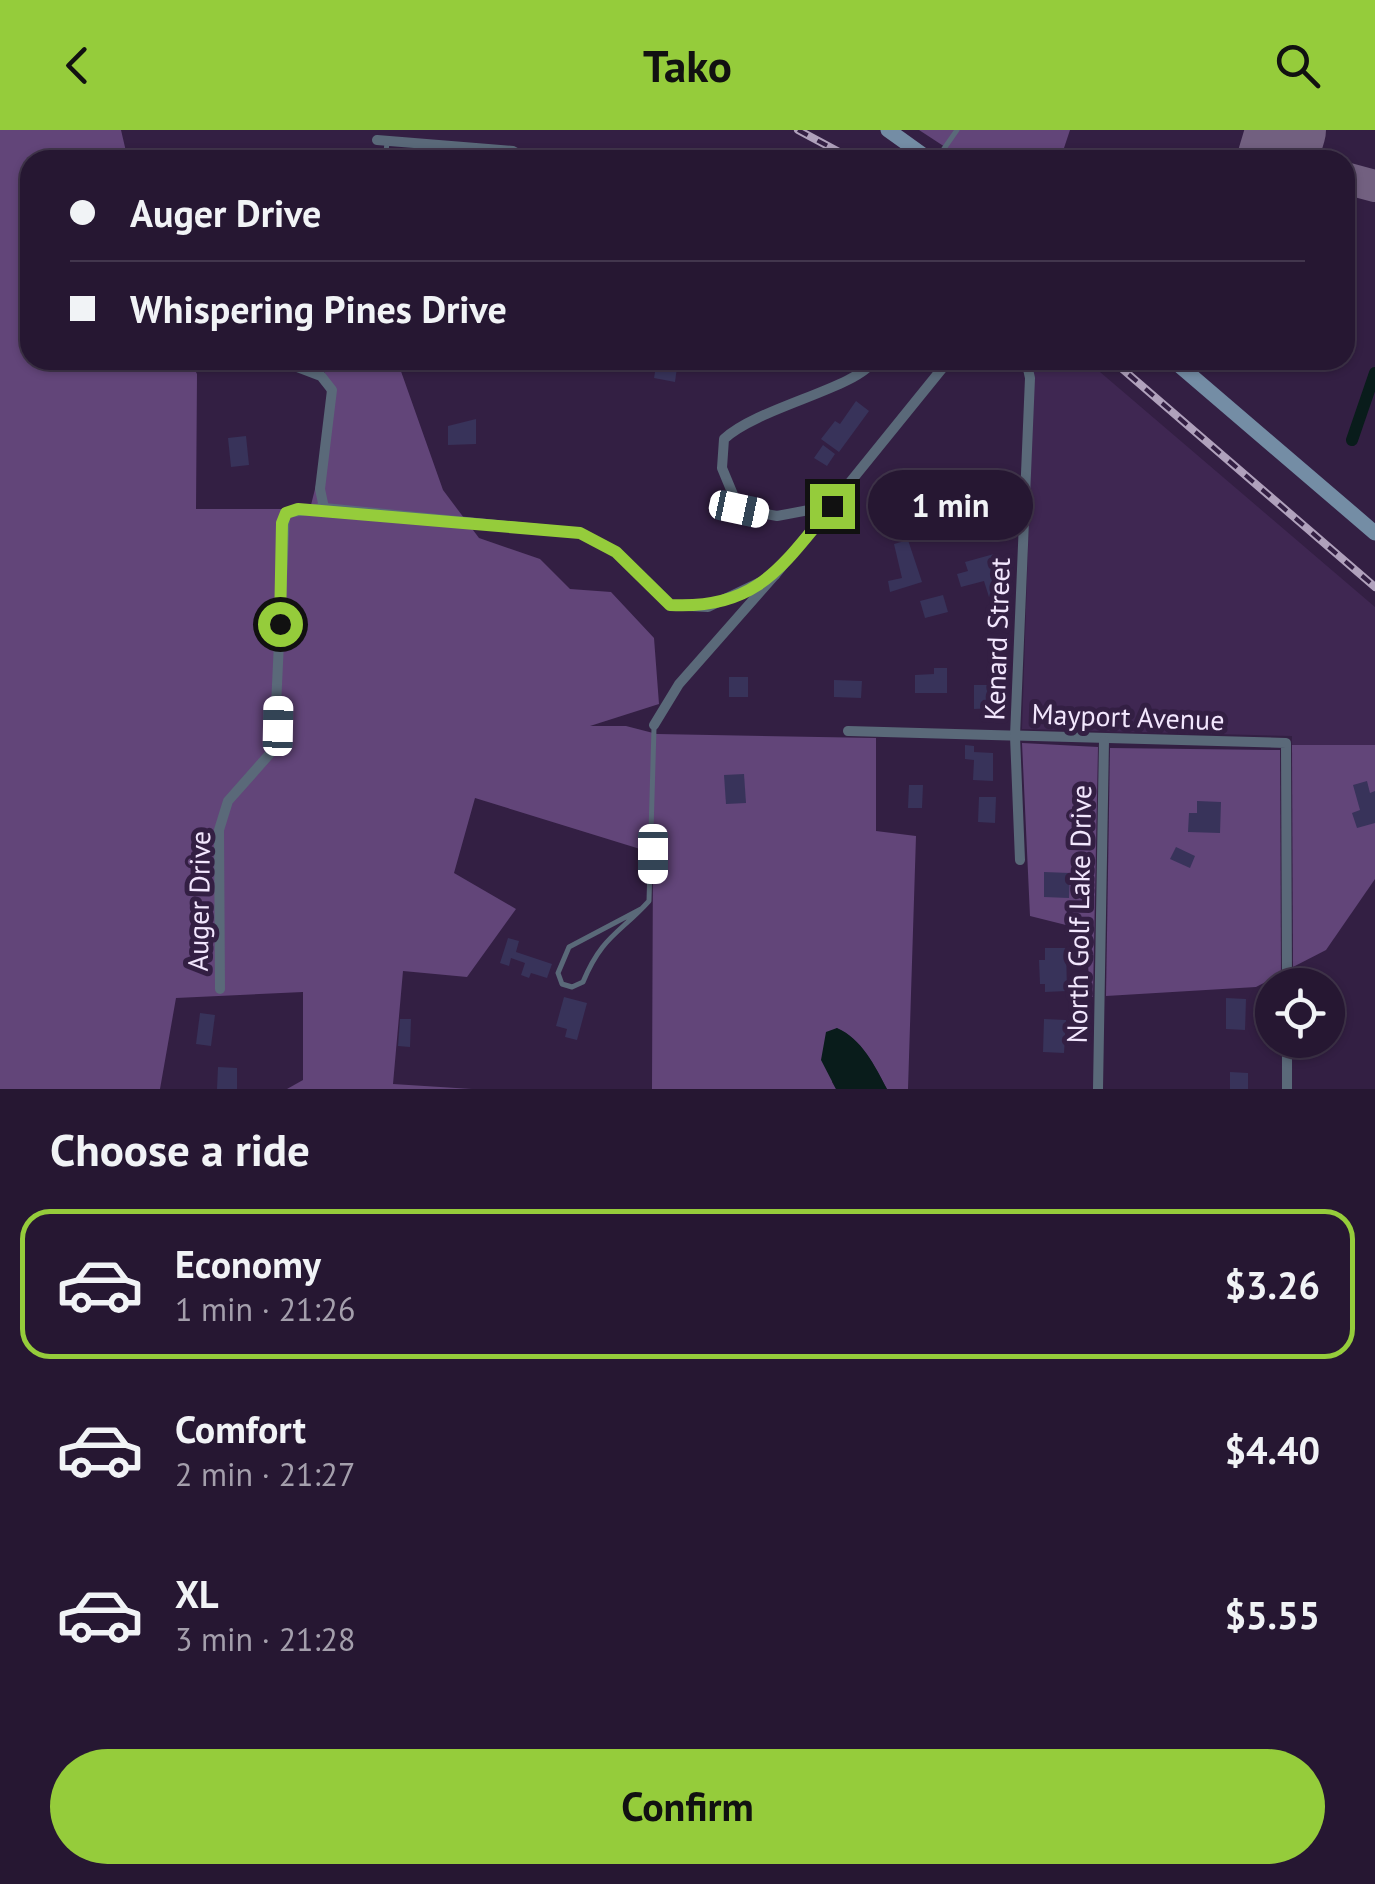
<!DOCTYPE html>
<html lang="en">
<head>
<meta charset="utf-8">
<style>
  body { margin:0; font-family:"PT Sans",sans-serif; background:#32243e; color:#f1f3f6; height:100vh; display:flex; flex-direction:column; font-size:38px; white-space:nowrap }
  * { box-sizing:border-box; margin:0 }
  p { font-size:32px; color:#a49fac }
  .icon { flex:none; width:55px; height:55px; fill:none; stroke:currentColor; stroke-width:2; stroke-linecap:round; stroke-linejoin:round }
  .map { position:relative; height:959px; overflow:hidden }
  .sheet { display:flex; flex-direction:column; background:#261732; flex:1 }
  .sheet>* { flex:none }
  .hud { position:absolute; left:20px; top:20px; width:1335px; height:220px; border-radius:30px; box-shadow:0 2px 8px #0004,0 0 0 2px #42364d; display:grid; align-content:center; height:220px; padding:0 50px; background:#261732 }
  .buttons { position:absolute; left:1255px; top:838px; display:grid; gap:20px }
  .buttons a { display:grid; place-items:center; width:90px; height:90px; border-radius:50%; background:#261732; box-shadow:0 2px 8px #0004,0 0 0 2px #42364d; font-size:50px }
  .end { position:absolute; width:45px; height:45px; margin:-22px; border:12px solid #95cc3b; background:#111; box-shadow:0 0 0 5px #111 }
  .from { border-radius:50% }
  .bubble { position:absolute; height:70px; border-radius:35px; background:#261732; box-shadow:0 2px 8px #0004,0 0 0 2px #42364d; font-size:32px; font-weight:800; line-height:70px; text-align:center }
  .car { position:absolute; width:30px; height:60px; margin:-30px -15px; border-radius:12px; box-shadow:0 0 8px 2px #0007; background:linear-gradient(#fff 24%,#345 0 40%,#fff 0 76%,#345 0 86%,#fff 0) }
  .hud b { display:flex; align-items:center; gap:35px; height:95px; font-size:38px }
  .hud b+b { border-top:2px solid #42364d }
  .hud i { width:25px; height:25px; background:#f1f3f6 }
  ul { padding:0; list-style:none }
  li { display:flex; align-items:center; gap:30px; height:150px; margin:0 20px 15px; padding:0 30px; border:5px solid transparent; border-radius:30px }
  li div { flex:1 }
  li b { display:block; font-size:38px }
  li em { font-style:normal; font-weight:800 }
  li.on { border-color:#95cc3b }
  li>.icon { width:90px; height:90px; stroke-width:1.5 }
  h2 { padding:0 50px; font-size:45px; line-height:120px }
  .button { display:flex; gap:20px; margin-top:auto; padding:20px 50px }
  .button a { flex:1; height:115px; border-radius:60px; background:#95cc3b; color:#111; font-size:40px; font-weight:800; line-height:115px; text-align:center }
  header { display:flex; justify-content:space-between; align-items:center; height:130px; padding:0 50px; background:#95cc3b; color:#111; font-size:45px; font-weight:800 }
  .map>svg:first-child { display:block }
  .built { fill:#3f2752 }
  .green { fill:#624579 }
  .water { fill:#091c1b }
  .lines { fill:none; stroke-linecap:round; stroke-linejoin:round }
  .canal { stroke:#091c1b; stroke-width:12 }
  .taxiway { stroke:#726080; stroke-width:32 }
  .runway { stroke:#726080; stroke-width:80 }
  .building { fill:#38335a }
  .lane { stroke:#5a6979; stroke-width:5 }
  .street { stroke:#5a6979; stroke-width:10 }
  .secondary { stroke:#748da5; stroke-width:15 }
  .rail-casing { stroke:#b0a1bc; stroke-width:8 }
  .rail { stroke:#331f43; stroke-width:4; stroke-dasharray:11; stroke-linecap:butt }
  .route { stroke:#95cc3b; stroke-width:12 }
  .labels { text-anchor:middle; stroke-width:10; stroke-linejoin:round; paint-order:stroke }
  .street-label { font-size:28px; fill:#f2e6fd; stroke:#331f43 }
</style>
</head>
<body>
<header><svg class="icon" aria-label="back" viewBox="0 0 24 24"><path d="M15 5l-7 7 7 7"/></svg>Tako<svg class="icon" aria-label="search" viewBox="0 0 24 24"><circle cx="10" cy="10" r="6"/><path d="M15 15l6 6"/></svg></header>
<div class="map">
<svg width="1375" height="959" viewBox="0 0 1375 959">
  <rect width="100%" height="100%" fill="#331f43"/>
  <!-- built -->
  <path class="built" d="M1038,230h48l289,247v138h-83v-9l-270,-7 12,-361z"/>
  <!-- green -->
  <g class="green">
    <path d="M0,0h121l7,30h-98v200h160l7,14 -1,135h114l21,-84 -7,-56 73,-9 46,130 36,48 61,21 30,30 41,3 43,46 5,66 -69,22h36l31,8 219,4v93l40,5 -8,253h-21c-13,-24 -25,-50 -51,-61l-4,54 4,7h-184l1,-236 -178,-55 -21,75 62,36 -49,68 -64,-6 -10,113 79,5h-185l16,-9v-88l-127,6 -16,91h-160z"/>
    <path d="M919,0h151l-10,30h-95z"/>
    <path d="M1022,613l76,4 -5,250h-3l-4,-67 -56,-14z"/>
    <path d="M1292,615h83v134l-49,71 -33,17z"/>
    <path d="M1110,618l170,2 1,224 -25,13 -150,9z"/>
  </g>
  <!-- water -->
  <path class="water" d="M837,898c25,11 38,38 50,61h-51l-15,-29 5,-28z"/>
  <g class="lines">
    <!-- canal -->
    <path class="canal" d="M1352,310l23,-67"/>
    <!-- taxiway -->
    <g class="taxiway">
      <path d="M1277,29l4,1"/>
      <path d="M1345,48l30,8"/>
    </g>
    <!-- runway -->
    <path class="runway" d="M1277,30l9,-30"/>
  </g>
  <!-- building -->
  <g class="building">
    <path d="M657,230h21l-3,22 -21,-4z"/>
    <path d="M856,271l13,10 -30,41 -18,-13 14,-18 5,3z"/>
    <path d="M476,289v25l-28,1v-19z"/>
    <path d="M246,306l3,29 -18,2 -3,-29z"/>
    <path d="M823,315l12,9 -8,12 -13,-8z"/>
    <path d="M908,410l14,42 -32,10 -2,-11 14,-3 -8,-34z"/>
    <path d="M994,424l11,38 -16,5 -5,-16 -23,6 -4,-13 11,-3 -3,-9z"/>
    <path d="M943,465l5,17 -23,6 -5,-17z"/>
    <path d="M934,538h13v25h-32v-18l19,-1z"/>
    <rect x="729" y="547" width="19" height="20"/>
    <path d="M834,550l28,1 -1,17 -27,-1z"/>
    <path d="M974,555h20v23l-20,1z"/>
    <path d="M965,615l9,1v6l19,1v28l-20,-1 1,-20 -9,-1z"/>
    <path d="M744,644l2,29 -20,1 -2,-29z"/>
    <path d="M1367,651l3,12 5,-2v32l-18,5 -5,-15 8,-3 -7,-25z"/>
    <path d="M909,655h14l-1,23h-14z"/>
    <path d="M979,667h17l-1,26 -17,-1z"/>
    <path d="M1197,671l24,1 -1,31 -32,-1 1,-19h8z"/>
    <path d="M1176,717l19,9 -5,12 -20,-9z"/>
    <path d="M1044,742l26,1 -1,25 -25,-1z"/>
    <path d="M508,808l11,3 -3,11 36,12 -5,14 -16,-5 -2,5 -8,-3 4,-12 -14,-5 -2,8 -9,-3z"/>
    <path d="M1045,818h21l1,43 -22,1v-8h-5l-1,-24h6z"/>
    <path d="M564,867l23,6 -10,37 -12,-3 2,-8 -11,-3z"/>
    <path d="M1226,868l20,1 -1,31 -19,-1z"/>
    <path d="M200,883l15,2 -4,31 -15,-2z"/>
    <path d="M400,889h11l-1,28 -12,-1z"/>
    <path d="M1044,889l22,1 -2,33 -21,-1z"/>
    <path d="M218,937l19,1v21h-20z"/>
    <path d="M1230,942l18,1v16h-18z"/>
  </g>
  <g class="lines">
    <!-- lane -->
    <g class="lane">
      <path d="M385,30l2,-17"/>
      <path d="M936,30l21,-30"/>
      <path d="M641,779l-72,38 -11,26 4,11 10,3 11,-5c19,-46 36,-48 66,-81l5,-173"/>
    </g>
    <!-- street -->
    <g class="street">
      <path d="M377,10l136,11 16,9"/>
      <path d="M279,230l42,16 11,14 -12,99 4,19"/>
      <path d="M830,376l-53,10 -38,-7 -17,-41 2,-29c34,-32 134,-51 150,-79"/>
      <path d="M654,595l25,-41 96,-109 174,-215"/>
      <path d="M848,601l438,12 1,242"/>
      <path d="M1020,730l-5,-124 15,-358 -4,-18"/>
      <path d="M220,859l-1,-159 9,-29 46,-52 11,-236 39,-5 256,25 36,19 54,53 38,2 67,-32"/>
      <path d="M1287,910v49"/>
      <path d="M1098,959l6,-348"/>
    </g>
    <!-- secondary -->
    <g class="secondary">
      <path d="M888,0l42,30"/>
      <path d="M1173,230l202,173"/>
    </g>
    <!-- rail casing -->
    <g class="rail-casing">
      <g id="rail">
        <path d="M798,0l56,30"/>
        <path d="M1112,230l263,227"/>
      </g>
    </g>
    <!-- rail -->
    <use href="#rail" class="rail"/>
  </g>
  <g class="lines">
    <!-- route -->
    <path class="route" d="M280,494l2,-101 4,-10 12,-4 282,24 36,19 54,53c87,5 112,-39 162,-99"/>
  </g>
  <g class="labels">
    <!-- street labels -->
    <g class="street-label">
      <text transform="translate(997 509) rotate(-88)" y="10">Kenard Street</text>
      <text transform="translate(1128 587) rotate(2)" y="10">Mayport Avenue</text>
      <text transform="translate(199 771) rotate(-89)" y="10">Auger Drive</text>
      <text transform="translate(1079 784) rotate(-89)" y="10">North Golf Lake Drive</text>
    </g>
  </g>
</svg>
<div class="buttons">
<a><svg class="icon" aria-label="locate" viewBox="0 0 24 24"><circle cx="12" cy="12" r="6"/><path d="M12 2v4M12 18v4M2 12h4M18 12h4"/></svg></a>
</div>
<i class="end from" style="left:280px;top:494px"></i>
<i class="end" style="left:832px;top:376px"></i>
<div class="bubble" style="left:868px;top:340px;width:165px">1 min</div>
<i class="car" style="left:739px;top:379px;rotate:102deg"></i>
<i class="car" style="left:278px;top:596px;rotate:1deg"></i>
<i class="car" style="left:653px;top:724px;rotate:180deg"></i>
<div class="hud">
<b><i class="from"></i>Auger Drive</b>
<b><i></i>Whispering Pines Drive</b>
</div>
</div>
<section class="sheet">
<h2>Choose a ride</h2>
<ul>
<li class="on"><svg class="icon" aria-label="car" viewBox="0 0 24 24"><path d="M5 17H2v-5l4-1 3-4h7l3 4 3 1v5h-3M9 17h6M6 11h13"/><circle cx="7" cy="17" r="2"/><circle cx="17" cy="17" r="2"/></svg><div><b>Economy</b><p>1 min · 21:26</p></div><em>$3.26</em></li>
<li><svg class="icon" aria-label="car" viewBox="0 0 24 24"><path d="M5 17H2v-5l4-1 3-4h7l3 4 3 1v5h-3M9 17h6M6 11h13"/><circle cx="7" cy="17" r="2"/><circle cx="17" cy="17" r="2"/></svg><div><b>Comfort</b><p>2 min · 21:27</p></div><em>$4.40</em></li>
<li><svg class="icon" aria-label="car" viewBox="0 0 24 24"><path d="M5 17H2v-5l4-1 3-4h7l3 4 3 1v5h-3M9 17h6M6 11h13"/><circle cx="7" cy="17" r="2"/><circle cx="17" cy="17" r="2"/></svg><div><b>XL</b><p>3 min · 21:28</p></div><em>$5.55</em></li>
</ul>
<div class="button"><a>Confirm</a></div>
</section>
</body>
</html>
